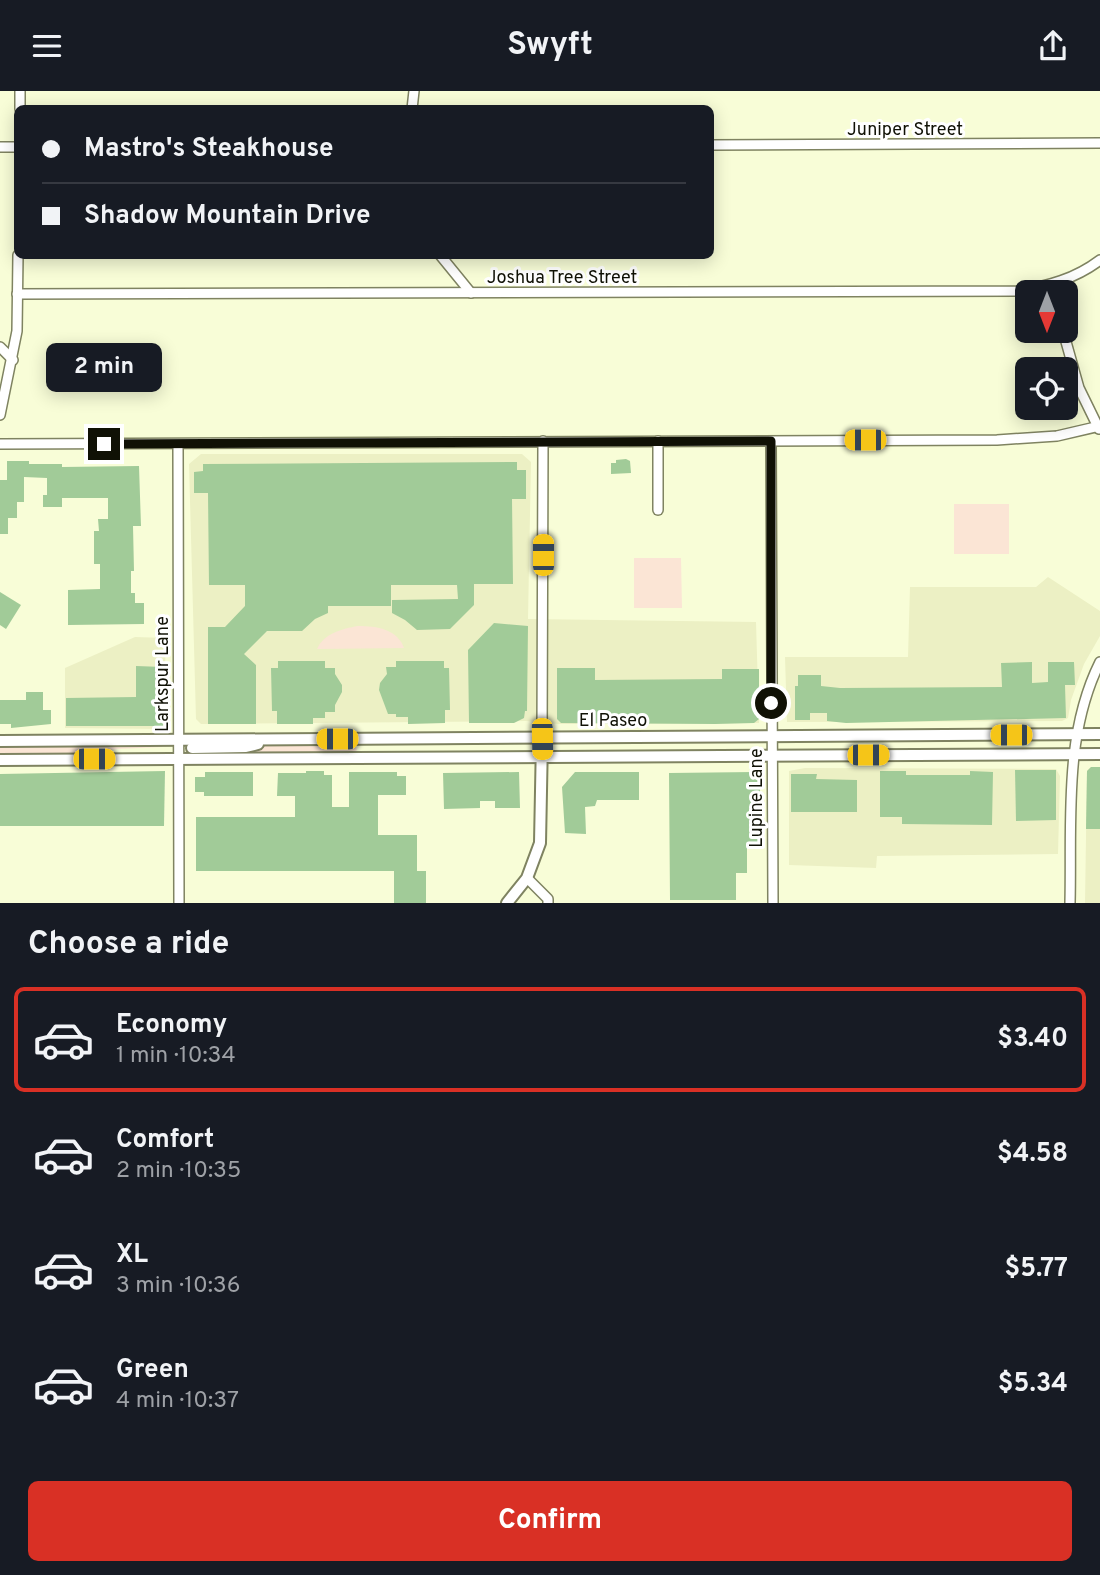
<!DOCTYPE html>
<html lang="en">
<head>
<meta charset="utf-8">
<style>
  body { margin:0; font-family:Overpass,sans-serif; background:#242831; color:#f1f3f6; height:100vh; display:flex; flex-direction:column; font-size:26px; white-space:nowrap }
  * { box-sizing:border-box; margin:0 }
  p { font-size:23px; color:#9ea1a6 }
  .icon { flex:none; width:38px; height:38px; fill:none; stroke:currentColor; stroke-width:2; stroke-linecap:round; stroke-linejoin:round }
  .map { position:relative; height:812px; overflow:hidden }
  .panel { display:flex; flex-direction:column; background:#171b24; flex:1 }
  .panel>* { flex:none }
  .banner { position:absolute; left:14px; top:14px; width:700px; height:154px; border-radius:10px; box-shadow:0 4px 18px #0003; display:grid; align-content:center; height:154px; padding:0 28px; background:#171b24 }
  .needle { width:46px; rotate:180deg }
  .controls { position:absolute; left:1015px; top:189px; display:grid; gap:14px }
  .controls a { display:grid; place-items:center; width:63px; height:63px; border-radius:10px; background:#171b24; box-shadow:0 4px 18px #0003; font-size:35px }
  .end { position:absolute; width:32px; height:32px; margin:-16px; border:9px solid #101105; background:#fff; box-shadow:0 0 0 4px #fff }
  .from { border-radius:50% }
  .bubble { position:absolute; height:49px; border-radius:10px; background:#171b24; box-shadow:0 4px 18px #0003; font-size:23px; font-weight:700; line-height:49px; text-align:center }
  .car { position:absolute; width:21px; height:42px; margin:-21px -10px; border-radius:9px; box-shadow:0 0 5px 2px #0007; background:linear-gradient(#f5c518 24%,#345 0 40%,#f5c518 0 76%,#345 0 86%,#f5c518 0) }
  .banner b { display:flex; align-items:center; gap:24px; height:66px; font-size:26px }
  .banner b+b { border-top:2px solid #363941 }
  .banner i { width:18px; height:18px; background:#f1f3f6 }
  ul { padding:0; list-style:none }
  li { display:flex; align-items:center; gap:21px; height:105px; margin:0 14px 10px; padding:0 14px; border:4px solid transparent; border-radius:10px }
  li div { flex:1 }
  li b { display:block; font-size:26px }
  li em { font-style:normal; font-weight:700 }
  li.selected { border-color:#d93025 }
  li>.icon { width:63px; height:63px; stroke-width:1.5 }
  h2 { padding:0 28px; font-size:32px; line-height:84px }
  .button { display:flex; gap:14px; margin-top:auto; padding:14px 28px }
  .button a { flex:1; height:80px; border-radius:10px; background:#d93025; color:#fff; font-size:28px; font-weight:700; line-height:80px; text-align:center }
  header { display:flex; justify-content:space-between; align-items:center; height:91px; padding:0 28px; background:#171b24; font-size:32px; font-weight:700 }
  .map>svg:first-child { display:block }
  .built { fill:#ecf0c4 }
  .green { fill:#fbe5d5 }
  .building { fill:#a1cb98 }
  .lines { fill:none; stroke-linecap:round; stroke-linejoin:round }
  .minor-casing { stroke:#7f8361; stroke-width:12 }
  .tertiary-casing { stroke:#7f8361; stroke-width:14 }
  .minor { stroke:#fff; stroke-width:9 }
  .tertiary { stroke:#fff; stroke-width:10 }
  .route { stroke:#101105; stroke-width:9 }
  .labels { text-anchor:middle; stroke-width:6; stroke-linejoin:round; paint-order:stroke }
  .street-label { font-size:18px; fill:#101105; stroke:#fff }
</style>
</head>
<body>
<header><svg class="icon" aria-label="menu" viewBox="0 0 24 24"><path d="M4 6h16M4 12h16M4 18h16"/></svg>Swyft<svg class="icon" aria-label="share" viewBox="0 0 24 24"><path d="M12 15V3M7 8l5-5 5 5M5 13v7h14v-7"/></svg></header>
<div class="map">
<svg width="1100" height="812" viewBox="0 0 1100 812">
  <rect width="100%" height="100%" fill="#f8fdd7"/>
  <!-- built -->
  <g class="built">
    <path d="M201,363h321l9,8 -3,157 228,3 3,101 -200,1 -33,-3 -325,3 -5,-5 -7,-255z"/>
    <path d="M1048,486l52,34v25l-16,28 -13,36 -3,18 -6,3 -275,1 -2,-65h123l2,-70h126z"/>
    <path d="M135,546l30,1 1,91 -101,-1v-60z"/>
    <path d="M1091,676h9v136h-15l2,-132z"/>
    <path d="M805,677l251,1 4,7 -2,78 -181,2 -1,12 -87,-3v-94z"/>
  </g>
  <!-- green -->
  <g class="green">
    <rect x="954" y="413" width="55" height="50"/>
    <path d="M634,467h47l1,50h-48z"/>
    <path d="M358,535c19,0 39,3 46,22l-87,1c7,-16 25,-20 41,-23z"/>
    <path d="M270,654h85l2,5 -2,2h-159z"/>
    <path d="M0,655h161l2,1 -46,2 -24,4 -93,1z"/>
  </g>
  <!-- building -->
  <g class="building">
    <path d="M626,368l4,2 1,12 -20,1v-11h5v-3z"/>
    <path d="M7,370h22v3h33v3l77,-1 2,60h-8l1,45h-3v22h4v10h9v21l-76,1v-35l32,-1v-25h-6v-33h5l-1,-12h10v-21h-46v9h-19v-12h4v-17l-23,-1v25h-7v16h-9v16h-8v-54h7z"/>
    <path d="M517,371v8h9v29h-14l1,85h-39v21l-24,24 -33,1 -12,-10 -13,-7v-13l66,-1 -1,-14h-66v21h-63v7l-13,6 -13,12h-35l-23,23 12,11v59h-48v-97h17l20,-21v-21h-36l-1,-92h-14v-21l9,-1v-7z"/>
    <path d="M0,501l21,13 -15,24 -6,-4z"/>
    <path d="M494,532l34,3 -1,85h-2l-1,7 -10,5h-45l-1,-73z"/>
    <path d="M278,570h47v7h10v6l7,11v7l-7,13v7h-10v6h-12v6h-36v-13h-5l-1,-43h7z"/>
    <path d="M396,570h48v7h5l1,42h-5v13l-37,1v-7h-12v-3h-8l-9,-24 1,-7 7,-9 -1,-7h10z"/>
    <path d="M1032,571v21l16,-1v-20h26l1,23h-10l1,33 -220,5 -19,-2v-8h-17v7h-15v-34h3v-11h23v11l19,2 162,-1 -1,-24z"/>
    <path d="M136,575l27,1v59h-97v-28l70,-1z"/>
    <path d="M557,577h38v12l127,-1v-10h37v50l-5,4 -39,1 -154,-1 -4,-4z"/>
    <path d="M26,601h17v18h8v14l-40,4v-4h-11v-24h26z"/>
    <path d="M1091,676h9v62h-14l1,-58z"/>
    <path d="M1015,679h41v50l-40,1z"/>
    <path d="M165,680l-1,55h-164v-52z"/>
    <path d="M306,680h18v4h8v32h17v-35h48v4h9v19h-28v40h39v36h9v32h-32v-32h-198v-54h99v-21h-18l1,-23h28z"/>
    <path d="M880,680h26v4h64v-4l23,1 -1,53 -90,-1v-7h-22z"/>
    <path d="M205,681h48v24h-49v-4h-9v-15h10z"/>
    <path d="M519,681l1,36h-25v-7h-15v7l-36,1 -1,-36z"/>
    <path d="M575,681h64v28h-42l-2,6 -10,1 1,27 -21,-1 -3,-46z"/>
    <path d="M754,681l6,5v68h-13v28h-11v27h-66l-1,-127z"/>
    <path d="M791,683h26l-1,5 41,1v32h-66z"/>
  </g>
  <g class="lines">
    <!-- minor casing -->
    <g class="minor-casing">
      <g id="minor">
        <path d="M20,18v-18"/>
        <path d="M412,18l2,-18"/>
        <path d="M710,54l390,-2"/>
        <path d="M0,56h18"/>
        <path d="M440,164l31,38"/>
        <path d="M17,203l1001,-3c30,-5 57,-12 82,-31"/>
        <path d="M1063,240l16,57 20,41"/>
        <path d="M0,256l13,13"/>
        <path d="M0,324l17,-84 1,-76"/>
        <path d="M658,350v69"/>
        <path d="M771,350l2,462"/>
        <path d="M0,353l997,-4 60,-4 43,-10"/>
        <path d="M178,353l1,459"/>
        <path d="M542,648l1,-298"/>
        <path d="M527,787l21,21v4"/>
        <path d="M1070,812c2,-80 -7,-167 30,-241"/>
      </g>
    </g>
    <!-- tertiary casing -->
    <g class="tertiary-casing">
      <g id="tertiary">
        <path d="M0,650l1100,-7"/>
        <path d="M192,657l54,-1 12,-3"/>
        <path d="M0,669l1100,-6"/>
        <path d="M507,812l20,-25 13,-35 2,-104"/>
      </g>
    </g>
    <!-- minor -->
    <use href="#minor" class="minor"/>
    <!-- tertiary -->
    <use href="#tertiary" class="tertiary"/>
  </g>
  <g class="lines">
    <!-- route -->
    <path class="route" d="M104,353l667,-3v262"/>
  </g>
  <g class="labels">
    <!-- street labels -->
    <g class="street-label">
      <text x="905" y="44">Juniper Street</text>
      <text x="562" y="192">Joshua Tree Street</text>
      <text transform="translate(162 583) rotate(-90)" y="6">Larkspur Lane</text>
      <text x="613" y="635">El Paseo</text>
      <text transform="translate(756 707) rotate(-90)" y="6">Lupine Lane</text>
    </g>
  </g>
</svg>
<div class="controls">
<a><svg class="needle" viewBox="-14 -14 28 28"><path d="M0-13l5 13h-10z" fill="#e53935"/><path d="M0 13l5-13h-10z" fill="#9ea1a6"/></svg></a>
<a><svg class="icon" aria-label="locate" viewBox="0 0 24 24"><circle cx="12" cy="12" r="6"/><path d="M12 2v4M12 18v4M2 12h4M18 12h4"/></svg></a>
</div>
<i class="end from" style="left:771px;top:612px"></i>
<i class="end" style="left:104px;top:353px"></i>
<div class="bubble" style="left:46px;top:252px;width:116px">2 min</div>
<i class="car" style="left:865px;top:349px;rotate:270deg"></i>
<i class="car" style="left:543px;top:464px;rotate:0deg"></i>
<i class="car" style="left:1011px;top:644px;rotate:270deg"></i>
<i class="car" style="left:337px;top:648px;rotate:270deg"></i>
<i class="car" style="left:542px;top:648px;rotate:179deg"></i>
<i class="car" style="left:868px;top:664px;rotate:90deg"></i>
<i class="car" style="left:94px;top:668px;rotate:90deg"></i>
<div class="banner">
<b><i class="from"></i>Mastro's Steakhouse</b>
<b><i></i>Shadow Mountain Drive</b>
</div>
</div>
<section class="panel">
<h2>Choose a ride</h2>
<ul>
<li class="selected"><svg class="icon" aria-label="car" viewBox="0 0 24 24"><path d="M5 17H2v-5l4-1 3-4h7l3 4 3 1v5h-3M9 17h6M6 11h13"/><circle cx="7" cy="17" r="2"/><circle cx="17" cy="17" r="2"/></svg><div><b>Economy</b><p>1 min · 10:34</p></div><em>$3.40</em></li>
<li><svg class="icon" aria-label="car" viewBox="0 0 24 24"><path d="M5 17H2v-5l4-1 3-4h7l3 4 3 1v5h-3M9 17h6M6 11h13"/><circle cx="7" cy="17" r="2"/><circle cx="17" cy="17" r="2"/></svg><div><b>Comfort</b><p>2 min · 10:35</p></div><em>$4.58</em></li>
<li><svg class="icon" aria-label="car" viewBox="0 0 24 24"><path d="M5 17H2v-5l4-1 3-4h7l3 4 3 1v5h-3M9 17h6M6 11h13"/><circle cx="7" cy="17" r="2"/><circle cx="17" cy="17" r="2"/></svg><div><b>XL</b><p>3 min · 10:36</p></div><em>$5.77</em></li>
<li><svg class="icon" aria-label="car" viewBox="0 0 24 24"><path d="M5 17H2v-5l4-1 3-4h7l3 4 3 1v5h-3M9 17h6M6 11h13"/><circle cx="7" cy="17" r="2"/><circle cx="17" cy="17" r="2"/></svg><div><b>Green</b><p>4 min · 10:37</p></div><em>$5.34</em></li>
</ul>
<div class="button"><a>Confirm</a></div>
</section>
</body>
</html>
